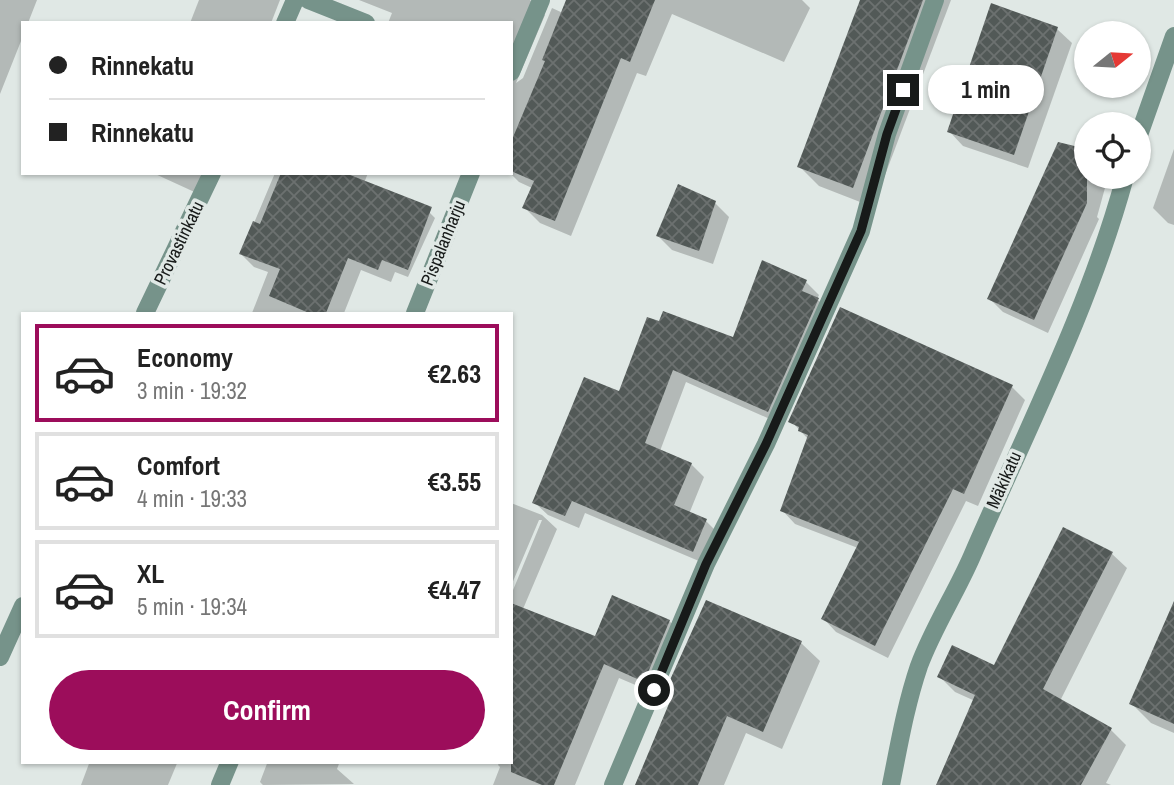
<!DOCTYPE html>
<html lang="en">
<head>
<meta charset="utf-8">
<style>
  body { margin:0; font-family:"Archivo Narrow",sans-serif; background:#f6f6f6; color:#222; height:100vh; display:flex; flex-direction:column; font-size:26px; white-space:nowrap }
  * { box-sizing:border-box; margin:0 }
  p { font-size:23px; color:#767676 }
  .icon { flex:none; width:38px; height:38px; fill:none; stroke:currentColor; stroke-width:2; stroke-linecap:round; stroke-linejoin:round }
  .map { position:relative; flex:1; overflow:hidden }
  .sheet { position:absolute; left:21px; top:312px; width:492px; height:452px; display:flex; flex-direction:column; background:#fff; border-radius:0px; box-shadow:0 2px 5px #0004 }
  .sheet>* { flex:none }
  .banner { position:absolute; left:21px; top:21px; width:492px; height:154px; border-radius:0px; box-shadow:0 2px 5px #0004; display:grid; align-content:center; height:154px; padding:0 28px; background:#fff }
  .needle { width:46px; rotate:72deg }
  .fabs { position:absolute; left:1074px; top:21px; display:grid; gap:14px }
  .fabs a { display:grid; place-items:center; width:77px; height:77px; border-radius:50%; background:#fff; box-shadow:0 2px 5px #0004; font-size:35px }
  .end { position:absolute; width:32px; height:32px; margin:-16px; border:9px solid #171a19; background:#fff; box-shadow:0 0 0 4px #fff }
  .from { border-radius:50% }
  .bubble { position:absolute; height:49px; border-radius:24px; background:#fff; box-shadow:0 2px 5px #0004; font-size:23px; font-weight:800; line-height:49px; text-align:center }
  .banner b { display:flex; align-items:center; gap:24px; height:66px; font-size:26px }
  .banner b+b { border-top:2px solid #e0e0e0 }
  .banner i { width:18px; height:18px; background:#222 }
  ul { padding:12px 0 0; list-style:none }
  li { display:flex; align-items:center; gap:21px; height:98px; margin:0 14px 10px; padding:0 14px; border:4px solid #e0e0e0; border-radius:0px }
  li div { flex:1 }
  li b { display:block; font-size:26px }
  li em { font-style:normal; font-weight:800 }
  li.current { border-color:#9c0d5b }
  li>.icon { width:63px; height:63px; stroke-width:1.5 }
  .button { display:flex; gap:14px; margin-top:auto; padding:14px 28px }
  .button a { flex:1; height:80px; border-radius:42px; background:#9c0d5b; color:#fff; font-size:28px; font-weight:800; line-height:80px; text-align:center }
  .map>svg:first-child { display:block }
  .shadow { fill:#0003 }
  .building { fill:url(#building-cross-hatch) }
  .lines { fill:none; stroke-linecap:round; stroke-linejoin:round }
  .street { stroke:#76938a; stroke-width:18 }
  .route { stroke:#171a19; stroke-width:9 }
  .labels { text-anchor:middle; stroke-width:7; stroke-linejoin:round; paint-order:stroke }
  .street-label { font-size:18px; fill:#171a19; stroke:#e0e8e5 }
</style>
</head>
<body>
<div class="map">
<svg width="1174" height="785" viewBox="0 0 1174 785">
  <defs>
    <pattern id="building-cross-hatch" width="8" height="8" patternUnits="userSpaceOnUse" patternTransform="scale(1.75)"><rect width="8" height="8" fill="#525957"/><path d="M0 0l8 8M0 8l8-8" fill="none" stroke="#6c7170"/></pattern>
  </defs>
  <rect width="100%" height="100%" fill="#e0e8e5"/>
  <!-- shadow -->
  <g class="shadow">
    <path d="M0,0h37l-9,23h-5v13l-23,58z"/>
    <path d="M199,0h81l-9,23h-81z"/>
    <path d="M359,0h171l15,15 -29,68 7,-5 29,-70 11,5 5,-13h234l8,8 -26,54 -112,-48 -26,62 -9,-3 -66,163 -31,-13 -16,-16 8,-19 -13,-6 -9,-9 1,-150h-123l4,-10z"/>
    <path d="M862,0h89l-78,207 -54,-21 -20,-20z"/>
    <path d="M1057,29l15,14 -44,125 -65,-22 -14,-15z"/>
    <path d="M1174,149v76l-6,-2 -15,-15z"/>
    <path d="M153,173h58l-10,22z"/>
    <path d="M275,173h93l-4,10 58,22 13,13 -27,59 -13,-5 -4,10 -30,-12 -17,43h-92l16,-41 -14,-5 -13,-13z"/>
    <path d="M1087,177h21l-11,40 2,2 -51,114 -45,-21 -14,-14z"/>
    <path d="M715,203l14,14 -16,47 -41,-14 -14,-14z"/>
    <path d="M806,282l13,13 -2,4 14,14 -50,111 -95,-42 -26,69 31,13 13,13 -15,37 17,7 13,13 -13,30 -121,-51 -6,15 -31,-13 -14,-13 86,-109 114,-54z"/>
    <path d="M1012,387l13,13 -47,106 -12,-5 -78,157 -52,-26 -13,-14 35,-70 -63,-24 -13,-14 26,-71 -17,-18z"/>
    <path d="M511,503l31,12 15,14 -34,80 73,29 73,-17 15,14 -25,60 -40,-17 -44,107h-82l7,-18 -2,-2 2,-4h11v-166l31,-75h-3l-28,66z"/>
    <path d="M1111,553l16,15 -67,133 51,29 15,15 -20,38 5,2h-173l37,-84 -20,-9 -16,-16 56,-9z"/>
    <path d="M1174,606v127l-23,-10 -20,-20z"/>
    <path d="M801,643l19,18 -38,88 -36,-16 -22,52h-87l37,-88 -7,-7z"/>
    <path d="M90,761h88l-10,24h-87z"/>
    <path d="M268,761h72l-3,8 17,15 -91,1 -3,-3z"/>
  </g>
  <!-- building -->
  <g class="building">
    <path d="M566,0h89l-25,62 -9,-4 -66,163 -33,-13 12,-27 -23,-10v-29l34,-81 -3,-1z"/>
    <path d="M860,0h63l-70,188 -56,-21z"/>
    <path d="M991,3l67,24 -44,128 -67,-23z"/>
    <path d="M1058,142l29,7v54l-53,117 -47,-21z"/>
    <path d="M281,173h64l87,34 -24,63 -26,-10 -4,10 -30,-12 -22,55h-17l-40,-17 11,-27 -41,-15 14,-33 7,3z"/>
    <path d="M678,184l38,17 -17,50 -43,-15z"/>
    <path d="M762,260l45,20 -5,11 17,7 -51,114 -95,-42 -28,73 47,20 -18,42 33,14 -14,33 -121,-51 -7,15 -33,-13 52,-126 35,14 28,-74 12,4 4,-10 70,26z"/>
    <path d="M840,307l173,78 -49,109 -11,-5 -78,157 -54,-27 38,-77 -79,-31 28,-76 -10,-4 1,-4 -11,-5z"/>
    <path d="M1063,527l50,25 -70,137 69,39 -31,57h-145l39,-90 -38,-18 15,-32 42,20z"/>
    <path d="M612,595l58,25 -26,62 -40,-18 -50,121h-12l-31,-13v-169l84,33z"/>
    <path d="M706,600l96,41 -39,91 -36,-16 -29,69h-63l38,-91 -8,-3z"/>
    <path d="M1174,601v123l-45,-20z"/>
  </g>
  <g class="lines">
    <!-- street -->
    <g class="street">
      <path d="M308,0l58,23"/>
      <path d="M285,23l10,-23"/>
      <path d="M511,72l30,-72"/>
      <path d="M1139,135l35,-99"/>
      <path d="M145,313l67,-140"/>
      <path d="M415,313l56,-140"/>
      <path d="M0,657l23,-51"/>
      <path d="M220,785l10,-24"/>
      <path d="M613,785l93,-221 60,-120 95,-213 26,-97 48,-134"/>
      <path d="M891,785c8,-40 15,-81 28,-119 14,-38 37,-73 53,-110 54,-125 117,-247 153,-379"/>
    </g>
  </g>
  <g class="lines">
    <!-- route -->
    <path class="route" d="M654,690l52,-126 60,-120 95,-213 26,-97 16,-44"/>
  </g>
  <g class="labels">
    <!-- street labels -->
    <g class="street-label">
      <text transform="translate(179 243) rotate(-64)" y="6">Provastinkatu</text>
      <text transform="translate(443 243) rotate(-68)" y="6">Pispalanharju</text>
      <text transform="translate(1004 480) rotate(-66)" y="6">Mäkikatu</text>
    </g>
  </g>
</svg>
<div class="fabs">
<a><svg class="needle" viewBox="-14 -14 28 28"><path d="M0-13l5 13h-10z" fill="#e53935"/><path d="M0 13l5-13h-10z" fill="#767676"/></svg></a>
<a><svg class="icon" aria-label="locate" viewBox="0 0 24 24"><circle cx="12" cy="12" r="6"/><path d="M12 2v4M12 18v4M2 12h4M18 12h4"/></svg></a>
</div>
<i class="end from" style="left:654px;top:690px"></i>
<i class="end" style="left:903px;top:90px"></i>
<div class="bubble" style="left:928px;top:65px;width:116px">1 min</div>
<div class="banner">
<b><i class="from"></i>Rinnekatu</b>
<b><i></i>Rinnekatu</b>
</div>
<section class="sheet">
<ul>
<li class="current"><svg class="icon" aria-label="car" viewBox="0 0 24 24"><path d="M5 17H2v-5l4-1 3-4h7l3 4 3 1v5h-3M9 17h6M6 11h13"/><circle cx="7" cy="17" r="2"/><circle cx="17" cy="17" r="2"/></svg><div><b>Economy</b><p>3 min · 19:32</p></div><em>€2.63</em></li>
<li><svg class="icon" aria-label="car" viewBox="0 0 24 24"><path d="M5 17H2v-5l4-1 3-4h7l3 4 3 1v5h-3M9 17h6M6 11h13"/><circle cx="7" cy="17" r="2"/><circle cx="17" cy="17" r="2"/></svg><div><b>Comfort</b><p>4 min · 19:33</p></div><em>€3.55</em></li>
<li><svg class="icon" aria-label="car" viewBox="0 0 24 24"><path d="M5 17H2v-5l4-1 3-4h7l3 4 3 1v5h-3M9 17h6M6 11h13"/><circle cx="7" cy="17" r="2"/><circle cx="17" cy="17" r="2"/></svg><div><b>XL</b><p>5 min · 19:34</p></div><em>€4.47</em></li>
</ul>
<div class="button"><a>Confirm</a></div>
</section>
</div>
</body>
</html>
